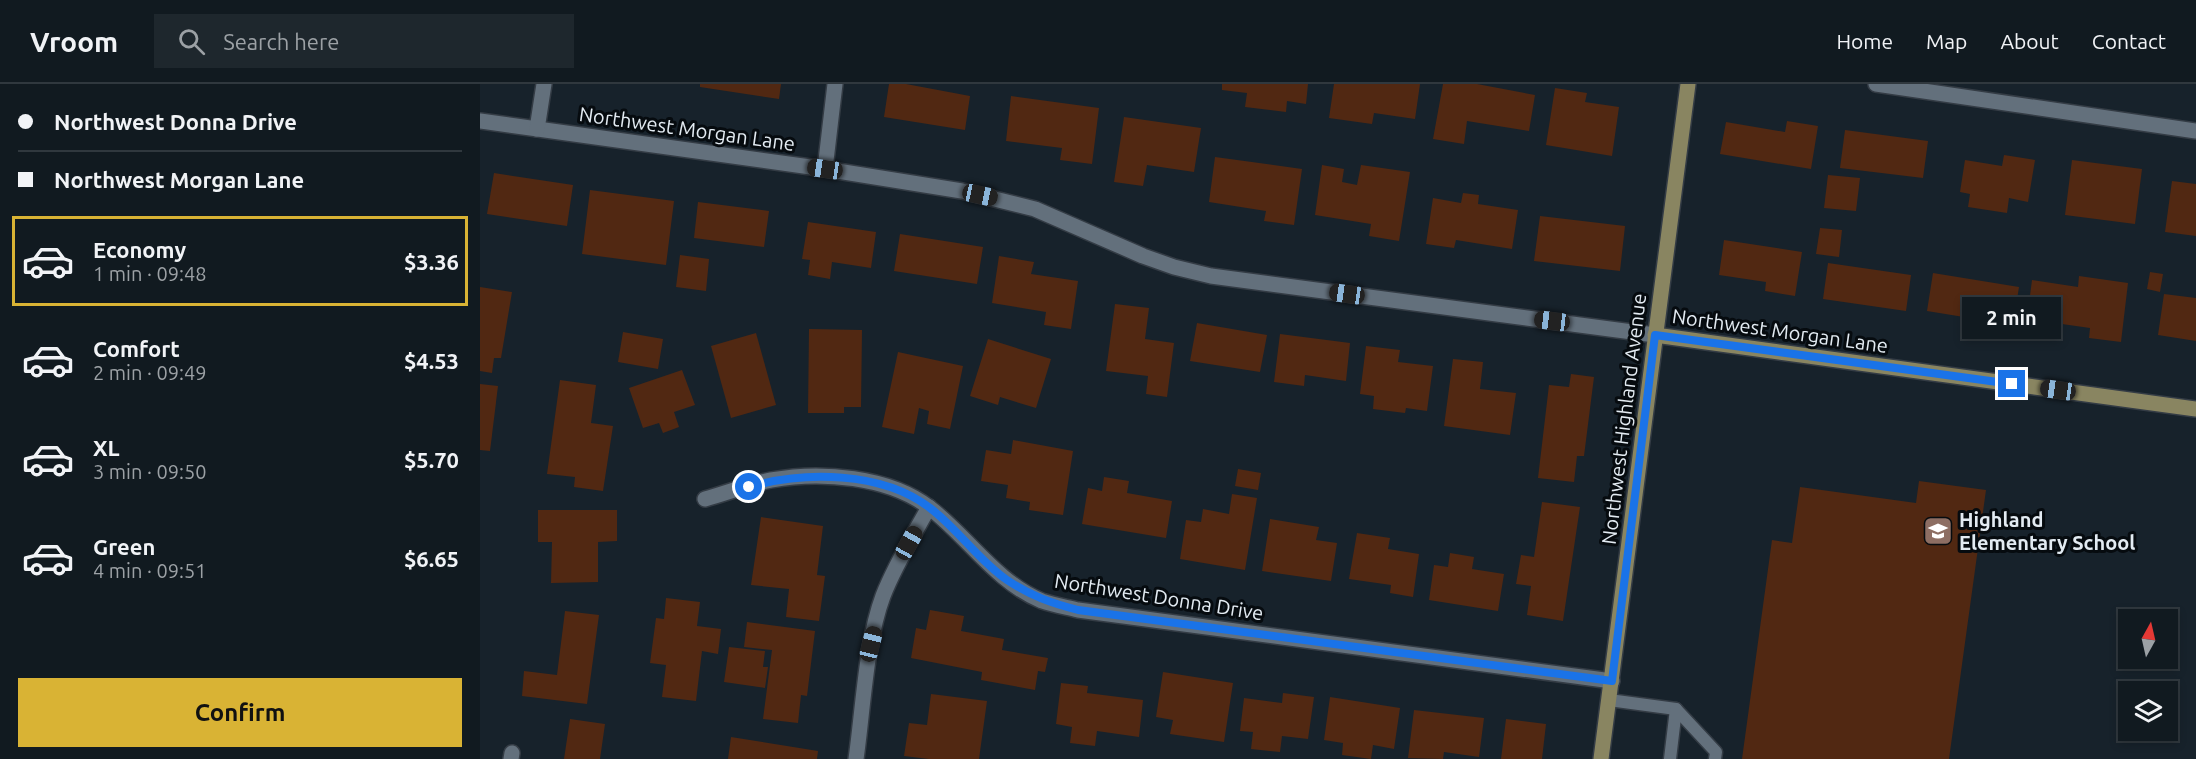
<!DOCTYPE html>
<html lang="en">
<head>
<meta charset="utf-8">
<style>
  body { margin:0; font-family:Ubuntu,sans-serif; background:#1e272d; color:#f1f3f6; height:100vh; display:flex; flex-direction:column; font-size:22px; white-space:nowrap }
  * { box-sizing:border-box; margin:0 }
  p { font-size:20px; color:#9ca1a5 }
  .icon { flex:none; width:33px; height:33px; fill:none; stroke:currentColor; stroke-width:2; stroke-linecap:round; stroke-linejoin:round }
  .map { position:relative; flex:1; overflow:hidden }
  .details { display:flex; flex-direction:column; background:#111a20; width:480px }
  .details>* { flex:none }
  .banner { display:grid; align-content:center; height:132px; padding:0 18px; background:#111a20 }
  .needle { width:39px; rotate:8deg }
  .fabs { position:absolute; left:1638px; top:525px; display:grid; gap:12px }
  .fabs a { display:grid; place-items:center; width:60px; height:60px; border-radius:0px; background:#111a20; box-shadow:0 3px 9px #0003,0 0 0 2px #30383e; font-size:30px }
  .end { position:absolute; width:27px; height:27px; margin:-14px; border:8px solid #1a73e8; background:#fff; box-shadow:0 0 0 3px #fff }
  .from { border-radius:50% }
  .bubble { position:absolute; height:42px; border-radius:0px; background:#111a20; box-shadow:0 3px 9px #0003,0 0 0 2px #30383e; font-size:20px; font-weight:700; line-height:42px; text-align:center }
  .car { position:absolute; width:18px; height:36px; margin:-18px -9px; border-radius:8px; box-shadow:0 0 4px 2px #0007; background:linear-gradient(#222 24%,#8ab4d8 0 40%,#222 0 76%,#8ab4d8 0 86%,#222 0) }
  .banner b { display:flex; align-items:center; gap:21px; height:57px; font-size:22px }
  .banner b+b { border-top:2px solid #30383e }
  .banner i { width:15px; height:15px; background:#f1f3f6 }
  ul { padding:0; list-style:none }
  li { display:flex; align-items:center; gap:18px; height:90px; margin:0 12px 9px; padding:0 6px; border:3px solid transparent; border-radius:0px }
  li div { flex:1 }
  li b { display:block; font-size:22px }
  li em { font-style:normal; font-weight:700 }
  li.current { border-color:#d9b334 }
  li>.icon { width:54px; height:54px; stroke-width:1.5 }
  .action { display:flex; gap:12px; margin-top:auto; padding:12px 18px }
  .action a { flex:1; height:69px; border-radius:0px; background:#d9b334; color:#111; font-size:24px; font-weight:700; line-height:69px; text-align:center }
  header { display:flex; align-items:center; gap:36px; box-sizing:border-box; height:84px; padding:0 30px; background:#111a20; border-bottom:2px solid #30383e }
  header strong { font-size:28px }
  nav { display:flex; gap:33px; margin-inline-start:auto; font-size:21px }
  .search { width:420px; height:54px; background:#1e272d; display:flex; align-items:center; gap:15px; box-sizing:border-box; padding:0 21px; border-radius:0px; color:#9ca1a5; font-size:22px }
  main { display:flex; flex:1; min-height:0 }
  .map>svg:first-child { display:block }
  .building { fill:#512812 }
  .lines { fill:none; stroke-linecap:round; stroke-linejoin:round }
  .lane-casing { stroke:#343c45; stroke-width:15 }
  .street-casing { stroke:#343c45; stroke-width:18 }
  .secondary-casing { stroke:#343c45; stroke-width:18 }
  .lane { stroke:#63707c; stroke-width:12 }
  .street { stroke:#63707c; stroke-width:15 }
  .secondary { stroke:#898561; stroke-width:15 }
  .route { stroke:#1a73e8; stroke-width:8 }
  .labels { text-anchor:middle; stroke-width:6; stroke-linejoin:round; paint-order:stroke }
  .street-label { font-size:20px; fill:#e3ebf2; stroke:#060b0f }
  .poi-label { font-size:20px; font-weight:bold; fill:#e3ebf2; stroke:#060b0f; text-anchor:start }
</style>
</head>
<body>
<header>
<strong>Vroom</strong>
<div class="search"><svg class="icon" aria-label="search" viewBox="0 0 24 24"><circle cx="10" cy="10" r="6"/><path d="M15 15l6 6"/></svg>Search here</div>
<nav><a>Home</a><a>Map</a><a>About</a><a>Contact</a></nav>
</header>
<main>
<section class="details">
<div class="banner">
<b><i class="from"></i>Northwest Donna Drive</b>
<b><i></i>Northwest Morgan Lane</b>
</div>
<ul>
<li class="current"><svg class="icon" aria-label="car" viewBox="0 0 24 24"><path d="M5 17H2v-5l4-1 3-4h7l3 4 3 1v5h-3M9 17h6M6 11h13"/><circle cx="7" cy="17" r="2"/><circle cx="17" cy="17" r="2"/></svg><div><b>Economy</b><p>1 min · 09:48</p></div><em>$3.36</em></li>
<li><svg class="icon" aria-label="car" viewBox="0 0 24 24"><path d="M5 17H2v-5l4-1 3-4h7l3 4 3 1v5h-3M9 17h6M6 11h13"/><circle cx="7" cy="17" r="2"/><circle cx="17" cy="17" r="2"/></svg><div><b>Comfort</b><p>2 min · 09:49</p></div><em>$4.53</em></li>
<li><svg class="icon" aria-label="car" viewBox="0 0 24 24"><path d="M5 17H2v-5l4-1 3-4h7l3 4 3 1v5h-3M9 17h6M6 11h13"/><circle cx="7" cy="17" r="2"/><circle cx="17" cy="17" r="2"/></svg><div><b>XL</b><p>3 min · 09:50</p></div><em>$5.70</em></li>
<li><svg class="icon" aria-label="car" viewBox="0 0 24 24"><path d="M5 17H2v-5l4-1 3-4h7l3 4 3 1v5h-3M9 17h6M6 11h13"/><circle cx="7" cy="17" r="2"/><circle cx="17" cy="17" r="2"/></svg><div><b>Green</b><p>4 min · 09:51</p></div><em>$6.65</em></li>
</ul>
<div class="action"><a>Confirm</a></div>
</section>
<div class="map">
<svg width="1716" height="675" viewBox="0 0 1716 675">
  <rect width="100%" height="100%" fill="#17222b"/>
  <!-- building -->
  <g class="building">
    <path d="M220,0h81l-2,15 -79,-12z"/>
    <path d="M409,0h17l64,12 -5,34 -81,-13z"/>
    <path d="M742,0h86l-2,20 -19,-3 -1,11 -41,-5 2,-14 -25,-3z"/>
    <path d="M854,0h86l-5,35 -41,-6 -2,11 -43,-6z"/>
    <path d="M963,0h34l58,11 -6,36 -62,-10 -3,23 -31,-5z"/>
    <path d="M1075,4l32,5 -2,9 34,5 -7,49 -66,-11z"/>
    <path d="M531,12l88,12 -7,56 -32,-4 2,-12 -56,-7z"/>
    <path d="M644,33l77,11 -7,44 -47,-7 -4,21 -29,-4z"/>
    <path d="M1307,37l31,5 -7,43 -91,-15 6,-32 59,10z"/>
    <path d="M1365,46l83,11 -5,37 -83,-10z"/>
    <path d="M1524,71l31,5 -7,42 -19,-4 -2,15 -39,-6 2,-13 -10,-2 5,-32 37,6z"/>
    <path d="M735,73l87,12 -8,56 -30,-4 2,-10 -57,-9z"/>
    <path d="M1592,76l70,9 -7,55 -70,-9z"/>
    <path d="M842,81l22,4 -2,13 15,3 4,-20 49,7 -11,69 -30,-5 2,-12 -56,-9z"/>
    <path d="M14,89l79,12 -6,41 -80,-12z"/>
    <path d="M1348,91l32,3 -4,33 -32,-3z"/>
    <path d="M1692,97l24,3v52l-31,-4z"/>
    <path d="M110,106l84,11 -8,64 -84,-11z"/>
    <path d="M983,109l16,2 -1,9 40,6 -6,39 -56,-9 -2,8 -28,-4 7,-46 28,5z"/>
    <path d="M218,118l71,9 -5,36 -70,-9z"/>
    <path d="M1060,132l85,10 -5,45 -86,-10z"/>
    <path d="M328,138l68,10 -5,36 -39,-6 -2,17 -22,-4 2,-15 -8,-1z"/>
    <path d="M1340,144l22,2 -3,27 -23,-3z"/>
    <path d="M420,150l83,13 -6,37 -83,-13z"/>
    <path d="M1244,156l78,12 -7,44 -30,-5 1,-9 -47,-7z"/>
    <path d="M200,171l29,4 -3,32 -30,-4z"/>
    <path d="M519,172l35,6 -3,12 47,7 -7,48 -27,-4 2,-13 -54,-9z"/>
    <path d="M1348,179l83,12 -5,36 -83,-12z"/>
    <path d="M1670,188l13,2 -3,18 -13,-3z"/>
    <path d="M1453,189l86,14 -6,38 -86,-14z"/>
    <path d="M1599,192l49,7 -7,59 -32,-4 1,-10 -63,-9 5,-39 46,7z"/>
    <path d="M0,203l32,5 -11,66h-7l-2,15 -12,-2z"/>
    <path d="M1684,210l32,4v43l-38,-6z"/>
    <path d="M635,220l34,4 -4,31 29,4 -7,54 -21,-3 2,-18 -42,-5z"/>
    <path d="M717,239l70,12 -7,37 -70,-11z"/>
    <path d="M329,245l53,1 -1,77h-17v6h-36z"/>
    <path d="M143,248l40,7 -5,30 -40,-7z"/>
    <path d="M276,249l20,72 -45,13 -20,-72z"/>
    <path d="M800,250l70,9 -4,38 -41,-6 -1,11 -30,-4z"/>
    <path d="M508,255l63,20 -15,49 -36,-11 -2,8 -28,-9z"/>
    <path d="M886,262l34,4 -2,12 35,4 -6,45 -21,-3 -1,5 -32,-4 1,-13 -14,-2z"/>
    <path d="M418,268l65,14 -13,63 -23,-5 2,-13 -10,-3 -5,26 -32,-7z"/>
    <path d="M973,275l30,3 -3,27 36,4 -6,42 -66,-9z"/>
    <path d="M202,286l13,35 -21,7 5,15 -16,6 -4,-10 -16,5 -14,-40z"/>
    <path d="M1091,290l23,3 -10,79h-7l-3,26 -36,-4 11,-93 20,2z"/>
    <path d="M80,296l36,5 -5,38 22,3 -10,65 -29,-4 1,-10 -28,-3z"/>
    <path d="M0,300l18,2 -8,65 -10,-1z"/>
    <path d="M533,356l60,11 -10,64 -34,-5 1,-8 -24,-4 2,-13 -27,-4 5,-31 25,4z"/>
    <path d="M758,385l23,4 -3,17 -23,-4z"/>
    <path d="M624,393l25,4 -2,12 45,8 -6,37 -84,-14 6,-36 14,3z"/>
    <path d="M1439,397l67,9 -37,269h-207l30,-219 20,3 8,-56 116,16z"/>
    <path d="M752,410l25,4 -12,72 -65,-11 6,-39 15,2 2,-13 26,5z"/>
    <path d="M1062,418l38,5 -17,114 -36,-6 4,-29 -15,-2 5,-29 13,2z"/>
    <path d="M58,426h79v31l-19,1v40l-47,1 1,-41h-14z"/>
    <path d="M281,433l62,9 -6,49 8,1 -6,45 -33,-4 3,-28 -38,-4z"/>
    <path d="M790,435l49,8 -3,13 21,3 -6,38 -69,-10z"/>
    <path d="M877,449l33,5 -2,11 31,5 -6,43 -23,-4 1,-8 -42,-6z"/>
    <path d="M970,469l24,4 -2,12 32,5 -6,37 -69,-11 5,-35 14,2z"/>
    <path d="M186,514l34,4 -3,24 24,3 -3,25 -16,-3 -6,50 -34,-4 4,-32 -16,-2 6,-45 8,1z"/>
    <path d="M450,526l34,6 -3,15 43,8 -2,11 46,8 -3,14 -7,-1 -3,19 -54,-10 1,-8 -71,-14 5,-30 10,2z"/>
    <path d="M85,527l34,4 -12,89 -65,-8 2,-25 33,4z"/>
    <path d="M267,538l68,9 -8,65 -6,-1 -3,28 -35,-4 9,-69 -28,-3z"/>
    <path d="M249,563l36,4 -2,16h5l-3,21 -41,-6z"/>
    <path d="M683,588l70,11 -9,59 -54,-8 3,-14 -17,-3z"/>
    <path d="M581,599l27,3 -1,7 56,7 -4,37 -42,-6 -2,15 -25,-3 2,-16 -16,-3z"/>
    <path d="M803,609l31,4 -6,42 -26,-3 -2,16 -29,-3 2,-17 -13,-1 4,-33 38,5z"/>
    <path d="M451,610l56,7 -8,58h-50l-25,-3 5,-33 18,2z"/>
    <path d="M850,613l70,11 -6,41 -21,-4 -2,14 -29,-4 1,-12 -19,-3z"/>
    <path d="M934,626l70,8 -5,39 -35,-5 -1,7 -35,-1z"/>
    <path d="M90,635l35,5 -5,35h-36z"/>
    <path d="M1026,635l40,5 -4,35h-41z"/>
    <path d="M251,653l87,14 -1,8h-89z"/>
  </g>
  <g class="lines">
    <!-- lane casing -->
    <g class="lane-casing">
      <g id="lane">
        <path d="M1129,616l67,9 -6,50"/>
        <path d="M1196,625l40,43 -1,7"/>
      </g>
    </g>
    <!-- street casing -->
    <g class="street-casing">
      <g id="street">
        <path d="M1396,0l320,47"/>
        <path d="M0,37l345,48 137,22 73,18 108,47 31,11 37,9 444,59"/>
        <path d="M57,45l7,-45"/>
        <path d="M345,85l10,-85"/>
        <path d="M225,415c22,-6 44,-15 66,-19 49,-9 118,-4 159,28 38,29 66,74 112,93 12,4 24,6 36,9l534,71"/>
        <path d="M31,675l1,-6"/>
        <path d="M376,675c7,-49 10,-118 27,-163 12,-31 30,-60 46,-89"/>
      </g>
    </g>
    <!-- secondary casing -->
    <g class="secondary-casing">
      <g id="secondary">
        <path d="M1175,251l541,74"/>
        <path d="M1121,675l87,-675"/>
      </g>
    </g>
    <!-- lane -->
    <use href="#lane" class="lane"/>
    <!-- street -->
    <use href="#street" class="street"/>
    <!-- secondary -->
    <use href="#secondary" class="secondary"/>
  </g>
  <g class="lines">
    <!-- route -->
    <path class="route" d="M269,403c55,-16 133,-16 181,21 27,20 49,53 77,72 24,16 44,23 71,30l534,71 43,-346 357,49"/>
  </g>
  <!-- icons -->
  <defs>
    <g id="school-square" transform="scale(1.5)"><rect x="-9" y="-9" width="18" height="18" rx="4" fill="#8d6e63" stroke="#060b0f"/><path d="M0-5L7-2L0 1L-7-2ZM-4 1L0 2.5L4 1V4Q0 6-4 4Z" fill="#fff"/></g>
  </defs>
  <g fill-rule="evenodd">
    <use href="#school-square" x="1458" y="447"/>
  </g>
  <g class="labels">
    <!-- street labels -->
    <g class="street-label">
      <text transform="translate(207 45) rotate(8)" y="7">Northwest Morgan Lane</text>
      <text transform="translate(1300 247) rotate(8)" y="7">Northwest Morgan Lane</text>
      <text transform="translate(1144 335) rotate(-83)" y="7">Northwest Highland Avenue</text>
      <text transform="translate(679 513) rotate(9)" y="7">Northwest Donna Drive</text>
    </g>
    <!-- poi labels -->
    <g class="poi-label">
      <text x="1479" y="443">Highland<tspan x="1479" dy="23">Elementary School</tspan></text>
    </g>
  </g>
</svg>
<div class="fabs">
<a><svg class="needle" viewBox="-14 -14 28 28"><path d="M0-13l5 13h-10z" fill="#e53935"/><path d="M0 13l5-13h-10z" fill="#9ca1a5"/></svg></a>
<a><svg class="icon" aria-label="layers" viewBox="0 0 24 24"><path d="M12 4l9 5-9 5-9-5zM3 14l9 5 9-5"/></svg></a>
</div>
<i class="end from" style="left:269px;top:403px"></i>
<i class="end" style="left:1532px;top:300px"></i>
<div class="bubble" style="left:1482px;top:213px;width:99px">2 min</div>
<i class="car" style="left:345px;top:85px;rotate:278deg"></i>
<i class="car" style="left:500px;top:111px;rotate:102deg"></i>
<i class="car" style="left:867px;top:210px;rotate:278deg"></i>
<i class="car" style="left:1072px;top:237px;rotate:277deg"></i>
<i class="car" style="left:1578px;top:306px;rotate:278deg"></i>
<i class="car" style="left:429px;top:459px;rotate:29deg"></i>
<i class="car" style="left:391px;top:560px;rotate:14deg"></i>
</div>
</main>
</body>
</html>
